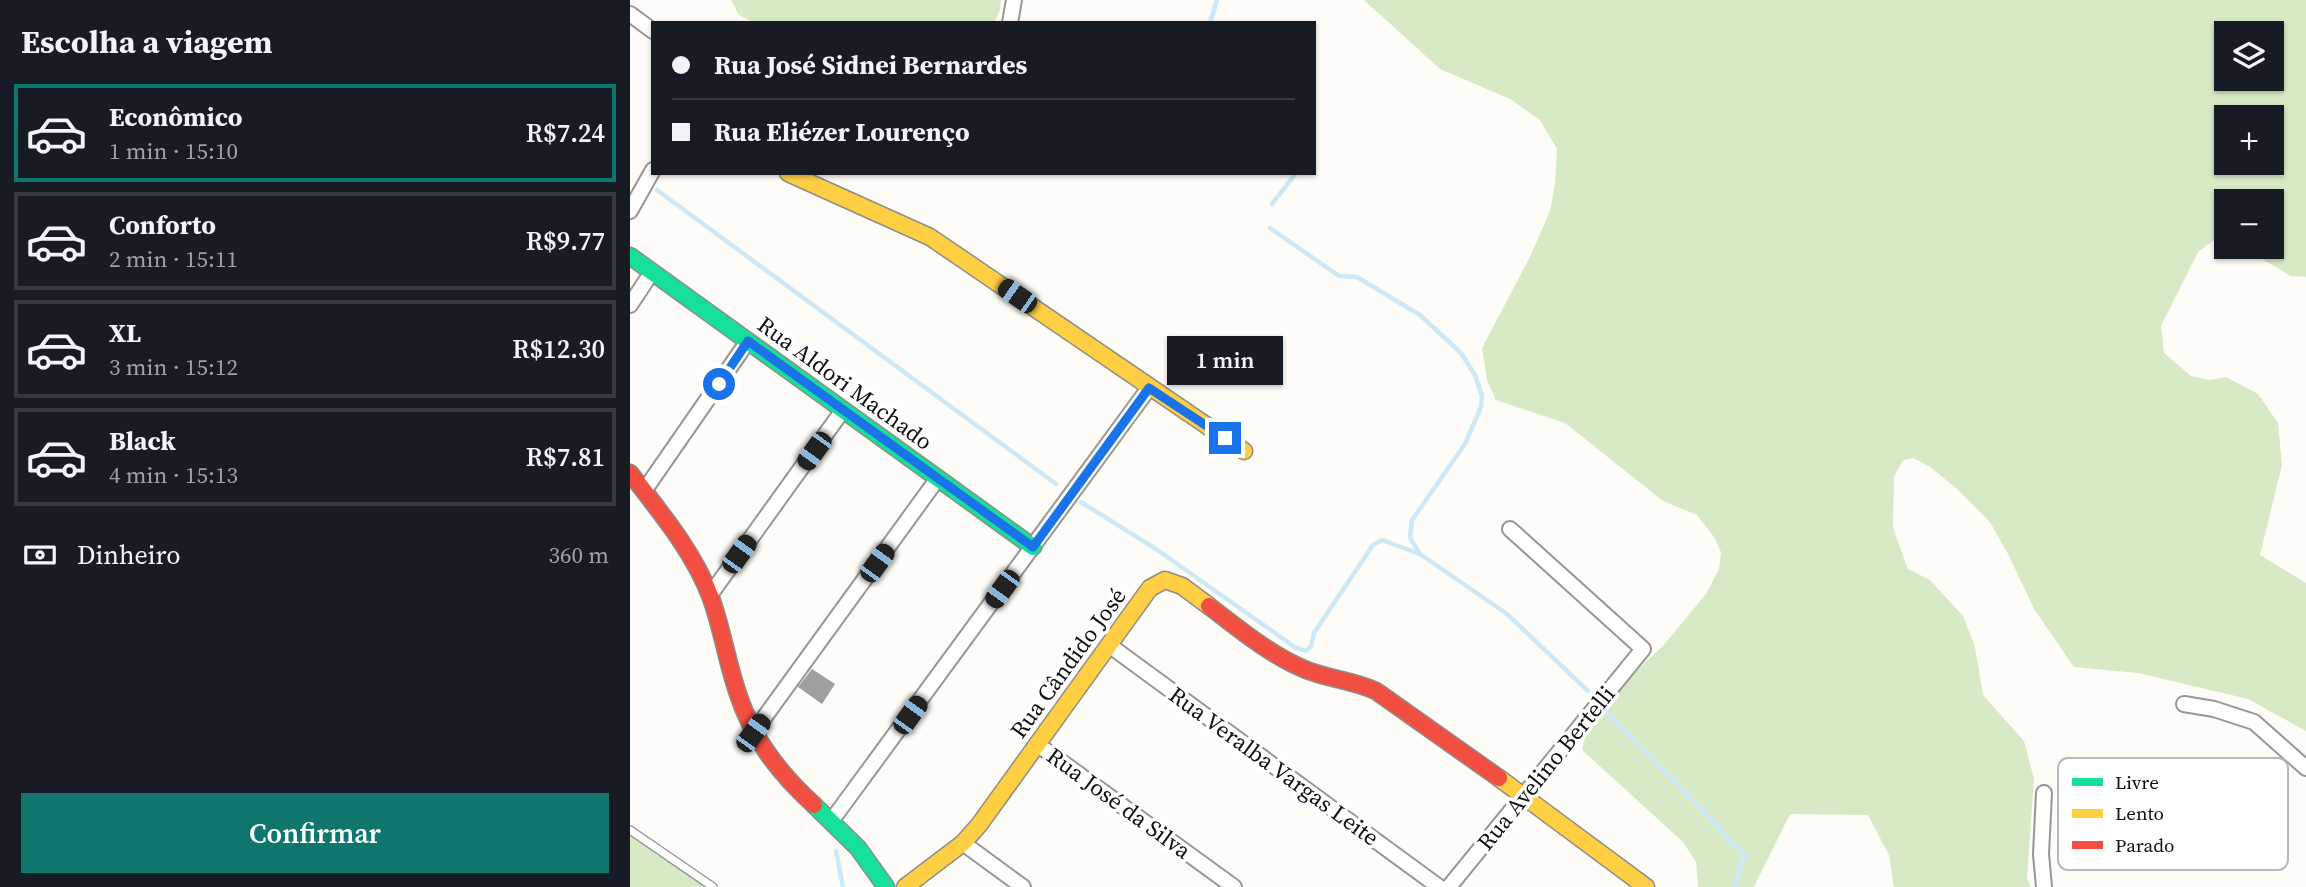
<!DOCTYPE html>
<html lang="pt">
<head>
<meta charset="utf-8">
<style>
  body { margin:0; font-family:"Source Serif 4",serif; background:#20242c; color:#f1f3f6; height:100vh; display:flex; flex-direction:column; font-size:26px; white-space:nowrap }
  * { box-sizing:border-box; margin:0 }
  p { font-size:23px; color:#9ea1a6 }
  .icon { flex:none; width:38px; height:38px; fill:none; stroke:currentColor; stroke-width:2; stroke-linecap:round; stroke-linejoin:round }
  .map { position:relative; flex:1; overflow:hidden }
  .drawer { display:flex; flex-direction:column; background:#171b24; width:630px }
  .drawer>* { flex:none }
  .banner { position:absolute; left:21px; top:21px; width:665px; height:154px; border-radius:0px; box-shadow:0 2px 5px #0004; display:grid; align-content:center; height:154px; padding:0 21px; background:#171b24 }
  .buttons { position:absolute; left:1584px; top:21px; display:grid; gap:14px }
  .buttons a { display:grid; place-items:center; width:70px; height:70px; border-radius:0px; background:#171b24; box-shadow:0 2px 5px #0004; font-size:35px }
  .end { position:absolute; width:32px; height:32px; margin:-16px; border:9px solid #1a73e8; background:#fff; box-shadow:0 0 0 4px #fff }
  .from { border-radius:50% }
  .bubble { position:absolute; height:49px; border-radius:0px; background:#171b24; box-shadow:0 2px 5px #0004; font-size:23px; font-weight:600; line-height:49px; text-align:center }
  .car { position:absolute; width:21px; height:42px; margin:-21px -10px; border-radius:9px; box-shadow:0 0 5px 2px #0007; background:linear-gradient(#222 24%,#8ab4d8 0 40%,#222 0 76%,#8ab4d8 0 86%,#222 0) }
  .banner b { display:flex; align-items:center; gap:24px; height:66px; font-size:26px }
  .banner b+b { border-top:2px solid #363941 }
  .banner i { width:18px; height:18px; background:#f1f3f6 }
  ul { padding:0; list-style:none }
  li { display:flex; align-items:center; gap:21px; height:98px; margin:0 14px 10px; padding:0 7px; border:4px solid #363941; border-radius:0px }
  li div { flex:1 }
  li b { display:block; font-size:26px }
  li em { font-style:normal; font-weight:600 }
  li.active { border-color:#0f766e }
  li>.icon { width:63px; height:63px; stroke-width:1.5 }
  h2 { padding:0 21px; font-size:32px; line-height:84px }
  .pay { display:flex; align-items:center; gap:18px; height:77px; padding:0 21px; font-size:26px }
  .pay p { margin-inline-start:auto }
  .primary-button { display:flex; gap:14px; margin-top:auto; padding:14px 21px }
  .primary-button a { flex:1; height:80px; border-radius:0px; background:#0f766e; color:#fff; font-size:28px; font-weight:600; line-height:80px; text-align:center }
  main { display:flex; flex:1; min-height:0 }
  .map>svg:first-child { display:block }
  .forest { fill:#d8eac5; fill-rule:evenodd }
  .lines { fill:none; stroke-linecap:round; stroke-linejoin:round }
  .stream { stroke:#cde8f7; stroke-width:4.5 }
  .building { fill:#a19f9c }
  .lane-casing { stroke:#979795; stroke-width:10 }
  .street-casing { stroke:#979795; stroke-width:18 }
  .fast-casing { stroke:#8e8d8b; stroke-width:19 }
  .slow-casing { stroke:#8e8d8b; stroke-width:19 }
  .jam-casing { stroke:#8e8d8b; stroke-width:19 }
  .lane { stroke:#fffffe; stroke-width:7 }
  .street { stroke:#fffffe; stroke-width:14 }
  .fast { stroke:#16e098; stroke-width:16 }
  .slow { stroke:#ffcf43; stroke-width:16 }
  .jam { stroke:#f24e42; stroke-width:16 }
  .route { stroke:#1a73e8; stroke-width:9 }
  .labels { text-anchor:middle; stroke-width:7; stroke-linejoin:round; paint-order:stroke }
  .street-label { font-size:23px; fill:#111; stroke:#fff }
  .key { fill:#fff; stroke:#b8b8b8; stroke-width:2 }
  .key-label { font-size:19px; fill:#111 }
</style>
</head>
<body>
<main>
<section class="drawer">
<h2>Escolha a viagem</h2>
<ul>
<li class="active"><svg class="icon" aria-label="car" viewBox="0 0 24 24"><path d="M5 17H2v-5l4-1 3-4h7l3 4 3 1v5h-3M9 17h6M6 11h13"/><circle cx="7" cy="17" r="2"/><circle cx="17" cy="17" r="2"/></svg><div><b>Econômico</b><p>1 min · 15:10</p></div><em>R$7.24</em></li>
<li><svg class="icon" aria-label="car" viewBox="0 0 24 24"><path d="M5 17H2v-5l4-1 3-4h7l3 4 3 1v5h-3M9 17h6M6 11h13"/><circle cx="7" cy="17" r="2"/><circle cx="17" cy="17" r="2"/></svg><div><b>Conforto</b><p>2 min · 15:11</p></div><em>R$9.77</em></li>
<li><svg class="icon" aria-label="car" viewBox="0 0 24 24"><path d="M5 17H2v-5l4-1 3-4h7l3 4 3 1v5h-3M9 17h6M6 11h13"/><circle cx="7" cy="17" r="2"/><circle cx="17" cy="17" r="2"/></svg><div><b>XL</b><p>3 min · 15:12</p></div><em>R$12.30</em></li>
<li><svg class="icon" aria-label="car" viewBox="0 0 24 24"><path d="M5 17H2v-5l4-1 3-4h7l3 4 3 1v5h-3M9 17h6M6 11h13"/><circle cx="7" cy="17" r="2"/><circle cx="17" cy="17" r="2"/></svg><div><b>Black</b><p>4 min · 15:13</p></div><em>R$7.81</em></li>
</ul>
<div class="pay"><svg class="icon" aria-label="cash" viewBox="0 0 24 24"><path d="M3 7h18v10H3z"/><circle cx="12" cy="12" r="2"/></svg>Dinheiro<p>360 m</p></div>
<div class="primary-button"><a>Confirmar</a></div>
</section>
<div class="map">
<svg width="1676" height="887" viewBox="0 0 1676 887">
  <rect width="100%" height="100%" fill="#fdfcf7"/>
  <!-- forest -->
  <g class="forest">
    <path d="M101,0h270l-1,10 -6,13h-239l-16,-8z"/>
    <path d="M734,0h942v277l-15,-1 -49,-29h30v-46h-46v41l-12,-2 -16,12 -37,74 3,27 27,23 18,4 17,-3 32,17 20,29 4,42 -22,90 46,28v148l-58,-32 -110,-26 -64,-6 -40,-58 -26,-55 -18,-32 -33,-33 -28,-23 -16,-8 -10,2 -9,17 -1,51 15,41 22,11 33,36 12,31 8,48 41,46 10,38 -7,100 4,8h-137l-5,-32 -21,-40 -78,-1 -36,73h-56l-2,-25 -13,-20 -101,-92 4,-17 47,-59 30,-28 43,-52 13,-25 2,-17 -7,-15 -17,-22 -34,-14 -98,-78 -69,-23 -9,-20 -5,-32 48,-91 20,-46 5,-27 2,-35 -17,-29 -30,-21 -70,-30zM1642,33v46h-46v-46zM1596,117h46v46h-46z"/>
    <path d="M0,835l66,46 9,6h-75z"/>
  </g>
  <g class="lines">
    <!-- stream -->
    <g class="stream">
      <path d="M580,23l7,-23"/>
      <path d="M27,190l399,294"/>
      <path d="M642,204l24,-31"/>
      <path d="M640,228l69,48 18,1 63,38 41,38 14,22 7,21 -1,11 -16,37 -53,76 -2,18 10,16"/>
      <path d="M451,502l75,47 140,99 10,3 5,-5 3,-13 59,-88 9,-5 38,14 87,60 81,77"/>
      <path d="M978,713l137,142 -10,32"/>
      <path d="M206,851l7,36"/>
    </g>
  </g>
  <!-- building -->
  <path class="building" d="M182,669l23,15 -13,20 -24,-17z"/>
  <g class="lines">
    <!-- lane casing -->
    <g class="lane-casing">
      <path id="lane" d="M0,830l83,57"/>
    </g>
    <!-- street casing -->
    <g class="street-casing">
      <g id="street">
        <path d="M0,14l23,17"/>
        <path d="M380,23l4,-23"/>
        <path d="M0,211l23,-41"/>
        <path d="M0,305l22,-33"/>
        <path d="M14,491l104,-150"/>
        <path d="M80,595l133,-185"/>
        <path d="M479,645l330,242"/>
        <path d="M1554,704l30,5 40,13 52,46"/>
        <path d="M123,733l185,-255"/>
        <path d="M407,744l197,143"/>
        <path d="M1414,793l-3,61 3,33"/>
        <path d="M202,820l317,-432"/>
        <path d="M333,843l60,44"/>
        <path d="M819,887l194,-238 -133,-120"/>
      </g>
    </g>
    <!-- fast casing -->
    <g class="fast-casing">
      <g id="fast">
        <path d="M0,256l403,291"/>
        <path d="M184,805l44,43 28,39"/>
      </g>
    </g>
    <!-- slow casing -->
    <g class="slow-casing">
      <g id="slow">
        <path d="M158,173l142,64 314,214"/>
        <path d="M869,778l147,109"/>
        <path d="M275,887l58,-44 16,-18 171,-237 15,-8 17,6 27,20"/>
      </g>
    </g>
    <!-- jam casing -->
    <g class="jam-casing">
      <g id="jam">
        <path d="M0,473c30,39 64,79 81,125 11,31 16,63 26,93 15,47 41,81 77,114"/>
        <path d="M579,606c30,23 60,48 95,63 23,10 49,11 72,22l123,87"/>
      </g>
    </g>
    <!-- lane -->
    <use href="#lane" class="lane"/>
    <!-- street -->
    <use href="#street" class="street"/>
    <!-- fast -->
    <use href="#fast" class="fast"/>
    <!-- slow -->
    <use href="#slow" class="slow"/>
    <!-- jam -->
    <use href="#jam" class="jam"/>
  </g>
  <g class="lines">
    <!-- route -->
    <path class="route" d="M89,384l29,-43 285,206 116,-159 76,50"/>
  </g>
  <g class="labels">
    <!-- street labels -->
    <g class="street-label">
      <text transform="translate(215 383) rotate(36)" y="8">Rua Aldori Machado</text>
      <text transform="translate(438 663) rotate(-54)" y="8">Rua Cândido José</text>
      <text transform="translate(644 766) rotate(36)" y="8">Rua Veralba Vargas Leite</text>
      <text transform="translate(916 768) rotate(-51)" y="8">Rua Avelino Bertelli</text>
      <text transform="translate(489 803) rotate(36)" y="8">Rua José da Silva</text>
    </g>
  </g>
  <!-- legend -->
  <rect x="1428" y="758" width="230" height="112" rx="10" class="key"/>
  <rect x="1442" y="778" width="31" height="8" fill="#16e098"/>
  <rect x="1442" y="809" width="31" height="9" fill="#ffcf43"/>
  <rect x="1442" y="841" width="31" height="8" fill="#f24e42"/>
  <g class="key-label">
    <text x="1485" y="789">Livre</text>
    <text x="1485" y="820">Lento</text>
    <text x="1485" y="852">Parado</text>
  </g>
</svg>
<div class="buttons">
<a><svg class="icon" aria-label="layers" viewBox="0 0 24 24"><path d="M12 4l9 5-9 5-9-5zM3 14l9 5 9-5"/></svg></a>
<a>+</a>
<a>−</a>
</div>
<i class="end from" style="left:89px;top:384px"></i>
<i class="end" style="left:595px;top:438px"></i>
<div class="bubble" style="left:537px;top:336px;width:116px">1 min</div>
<i class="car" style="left:387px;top:296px;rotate:305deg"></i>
<i class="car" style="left:184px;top:451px;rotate:216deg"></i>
<i class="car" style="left:109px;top:554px;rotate:36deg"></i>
<i class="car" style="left:247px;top:563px;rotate:36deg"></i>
<i class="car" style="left:372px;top:589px;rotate:216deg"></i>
<i class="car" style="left:280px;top:715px;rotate:36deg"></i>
<i class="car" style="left:123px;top:733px;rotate:36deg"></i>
<div class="banner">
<b><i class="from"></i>Rua José Sidnei Bernardes</b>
<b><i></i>Rua Eliézer Lourenço</b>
</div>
</div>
</main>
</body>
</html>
